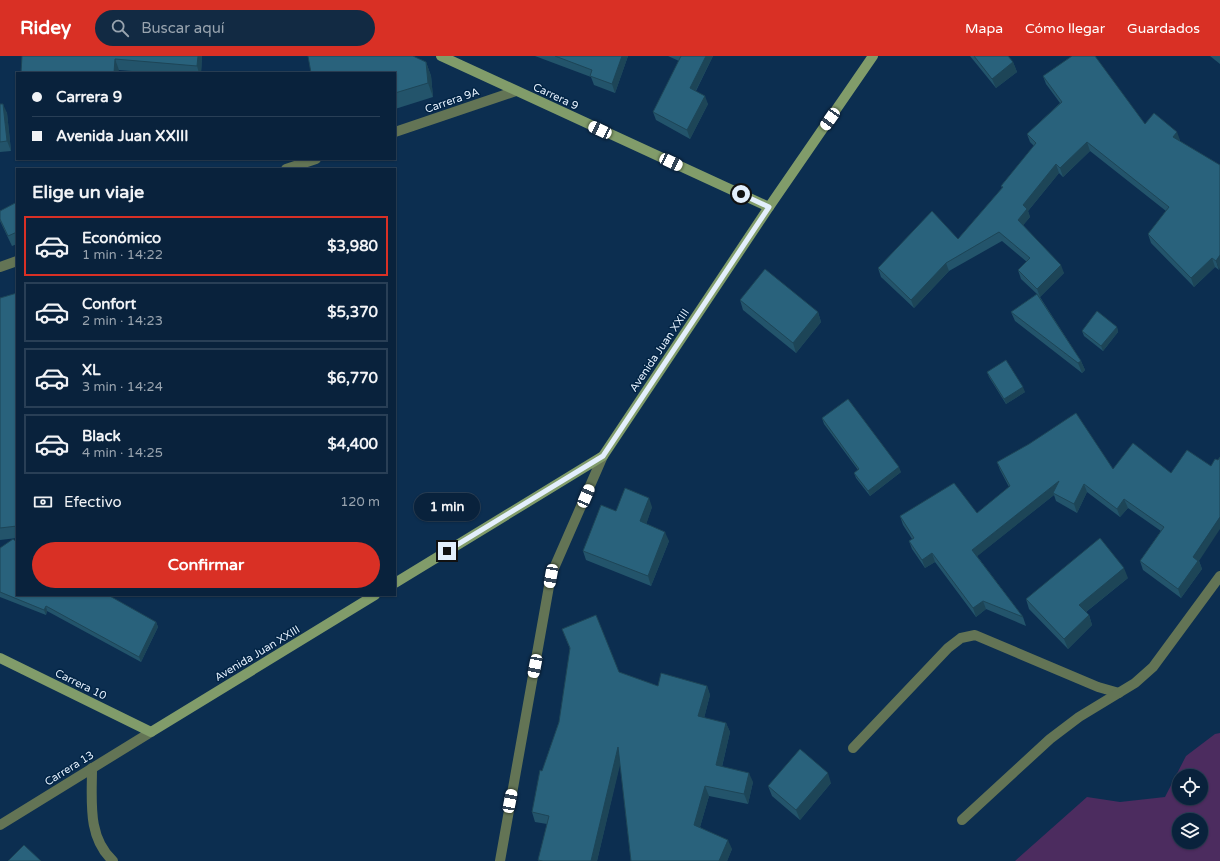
<!DOCTYPE html>
<html lang="es">
<head>
<meta charset="utf-8">
<style>
  body { margin:0; font-family:"Varela Round",sans-serif; background:#122a43; color:#f1f3f6; height:100vh; display:flex; flex-direction:column; font-size:15px; white-space:nowrap }
  * { box-sizing:border-box; margin:0 }
  p { font-size:13px; color:#99a4af }
  .icon { flex:none; width:22px; height:22px; fill:none; stroke:currentColor; stroke-width:2; stroke-linecap:round; stroke-linejoin:round }
  .map { position:relative; flex:1; overflow:hidden }
  .panel { position:absolute; left:16px; top:112px; width:380px; height:428px; display:flex; flex-direction:column; background:#09223c; border-radius:0px; box-shadow:0 1px 3px #0004,0 0 0 1px #293f56 }
  .panel>* { flex:none }
  .guide { position:absolute; left:16px; top:16px; width:380px; height:88px; border-radius:0px; box-shadow:0 1px 3px #0004,0 0 0 1px #293f56; display:grid; align-content:center; height:88px; padding:0 16px; background:#09223c }
  .tools { position:absolute; left:1172px; top:713px; display:grid; gap:8px }
  .tools a { display:grid; place-items:center; width:36px; height:36px; border-radius:50%; background:#09223c; box-shadow:0 1px 3px #0004,0 0 0 1px #293f56; font-size:20px }
  .end { position:absolute; width:18px; height:18px; margin:-9px; border:5px solid #e3effc; background:#111; box-shadow:0 0 0 2px #111 }
  .from { border-radius:50% }
  .bubble { position:absolute; height:28px; border-radius:14px; background:#09223c; box-shadow:0 1px 3px #0004,0 0 0 1px #293f56; font-size:13px; font-weight:700; line-height:28px; text-align:center }
  .car { position:absolute; width:12px; height:24px; margin:-12px -6px; border-radius:5px; box-shadow:0 0 3px 1px #0007; background:linear-gradient(#fff 24%,#345 0 40%,#fff 0 76%,#345 0 86%,#fff 0) }
  .guide b { display:flex; align-items:center; gap:14px; height:38px; font-size:15px }
  .guide b+b { border-top:1px solid #293f56 }
  .guide i { width:10px; height:10px; background:#f1f3f6 }
  ul { padding:0; list-style:none }
  li { display:flex; align-items:center; gap:12px; height:60px; margin:0 8px 6px; padding:0 8px; border:2px solid #293f56; border-radius:0px }
  li div { flex:1 }
  li b { display:block; font-size:15px }
  li em { font-style:normal; font-weight:700 }
  li.on { border-color:#d93025 }
  li>.icon { width:36px; height:36px; stroke-width:1.5 }
  h2 { padding:0 16px; font-size:18px; line-height:48px }
  .pay { display:flex; align-items:center; gap:10px; height:44px; padding:0 16px; font-size:15px }
  .pay p { margin-inline-start:auto }
  .button { display:flex; gap:8px; margin-top:auto; padding:8px 16px }
  .button a { flex:1; height:46px; border-radius:24px; background:#d93025; color:#fff; font-size:16px; font-weight:700; line-height:46px; text-align:center }
  header { display:flex; align-items:center; gap:24px; box-sizing:border-box; height:56px; padding:0 20px; background:#d93025; color:#fff }
  header strong { font-size:19px }
  nav { display:flex; gap:22px; margin-inline-start:auto; font-size:14px }
  .search { width:280px; height:36px; background:#122a43; display:flex; align-items:center; gap:10px; box-sizing:border-box; padding:0 14px; border-radius:22px; color:#99a4af; font-size:15px }
  .map>svg:first-child { display:block }
  .green { fill:#4c2c5f; fill-rule:evenodd }
  .lines { fill:none; stroke-linecap:round; stroke-linejoin:round }
  .street { stroke:#637455; stroke-width:10 }
  .secondary { stroke:#819c6a; stroke-width:10 }
  .wall { fill:#23546b }
  .shaded-wall { fill:#1d4557 }
  .building { fill:#29627c; stroke:#1d4557 }
  .route { stroke:#e3effc; stroke-width:5 }
  .labels { text-anchor:middle; stroke-width:3; stroke-linejoin:round; paint-order:stroke }
  .street-label { font-size:11px; fill:#e3effc; stroke:#022445 }
</style>
</head>
<body>
<header>
<strong>Ridey</strong>
<div class="search"><svg class="icon" aria-label="search" viewBox="0 0 24 24"><circle cx="10" cy="10" r="6"/><path d="M15 15l6 6"/></svg>Buscar aquí</div>
<nav><a>Mapa</a><a>Cómo llegar</a><a>Guardados</a></nav>
</header>
<div class="map">
<svg width="1220" height="805" viewBox="0 0 1220 805">
  <rect width="100%" height="100%" fill="#0c2e50"/>
  <!-- green -->
  <path class="green" d="M1220,677v128h-205l72,-64 33,5 45,-5 21,-41 29,-22zM1179,720h22v22h-22zM1179,764h22v22h-22z"/>
  <g class="lines">
    <!-- street -->
    <g class="street">
      <path d="M395,76l121,-41"/>
      <path d="M286,113l30,-10"/>
      <path d="M0,211l17,-6"/>
      <path d="M853,692l95,-100 13,-10 14,-3 123,52 21,6"/>
      <path d="M92,712c0,33 -5,69 21,93"/>
      <path d="M962,764l88,-81 29,-22 56,-34 18,-16 67,-91"/>
      <path d="M0,769l151,-93"/>
      <path d="M500,805l51,-286 52,-119"/>
    </g>
    <!-- secondary -->
    <g class="secondary">
      <path d="M441,0l328,151"/>
      <path d="M395,527l208,-127 166,-249 104,-151"/>
      <path d="M0,602l151,74 224,-137"/>
    </g>
  </g>
  <!-- wall -->
  <g class="wall">
    <path d="M22,0h180l-1,17h-45l-37,-3z"/>
    <path d="M535,0h93l-13,37 -21,-8 -3,-8z"/>
    <path d="M668,0h45l-17,35 12,13 -18,35 -34,-19 -3,-8 26,-51z"/>
    <path d="M970,0h38l5,6 4,10 -21,16z"/>
    <path d="M1210,0h10v8z"/>
    <path d="M426,6l5,14 2,21 -38,12v-36z"/>
    <path d="M1043,20l137,64v1l39,129 -4,-3 -21,20 -43,-44 -3,-9 18,-23 -76,-60 -27,26 -4,-4 -31,38 2,6 -7,8 41,48 -24,24 41,64 4,9 -3,3 -67,-52 -4,-9 26,-18 -16,-15 -3,-9 9,-8 -25,-21 -53,30 -35,37 -33,-31 -3,-9 80,-29 44,-51 -1,-2 33,-40 -4,-4 -3,-8 33,-31 -14,-19z"/>
    <path d="M0,48l7,9 4,38 -11,1z"/>
    <path d="M17,146v42l-5,2 -12,-25v-10z"/>
    <path d="M17,237v245l-17,2v-242z"/>
    <path d="M740,244l78,12 3,10 -25,31 -53,-43z"/>
    <path d="M1117,271l1,5 -15,19 -19,-15 -2,-5z"/>
    <path d="M987,316l38,20 -19,12 -17,-27z"/>
    <path d="M822,362l79,54 -31,24 -14,-18 -2,-5 4,-3 -34,-46z"/>
    <path d="M997,406l116,7 86,92 3,8 -21,29 -38,-28 -3,-9 21,-30 -33,-23 -8,9 -33,-25 -10,21 -21,-12 -2,-6 -77,61 46,61 3,9 -40,-17 -10,8 -41,-55 -10,6 -13,-19 -3,-8 3,-2 -9,-14 -3,-9 77,-3 32,-26 -9,-17z"/>
    <path d="M652,451l-6,17 23,17 -18,45 -65,-26 -3,-9 33,-40z"/>
    <path d="M0,492l17,47 139,27 2,5 -17,35 -94,-51 -1,4 -46,-18z"/>
    <path d="M1128,522l-42,34 3,3 3,10 -24,24 -39,-40 -3,-10z"/>
    <path d="M562,573l57,43 39,14h49l3,9 -6,23 22,5 4,9 -8,35 31,15 -5,22 -39,-8 -9,31 32,22 -5,12h-96l-11,-98 -23,98h-58l-1,-1 9,-36 -12,-2 -3,-10 10,-41 17,-49 11,-73z"/>
    <path d="M831,727l-31,37 -28,-24 -4,-10z"/>
  </g>
  <!-- shaded-wall -->
  <g class="shaded-wall">
    <path d="M198,0h4l-1,17h-2l-2,-7z"/>
    <path d="M622,0h6l-13,37 -3,-9z"/>
    <path d="M706,0h7l-20,40 -3,-8z"/>
    <path d="M115,3l4,11 -1,3h-4z"/>
    <path d="M426,6l5,14 2,21 -5,-14z"/>
    <path d="M1013,6l4,10 -21,16 -4,-9z"/>
    <path d="M705,40l3,8 -18,35 -3,-9z"/>
    <path d="M3,48l4,9 4,38 -4,-10z"/>
    <path d="M1177,76l3,8 -4,5 -3,-8z"/>
    <path d="M1087,86l3,9 -27,26 -3,-9z"/>
    <path d="M1056,108l3,9 -31,38 2,6 -9,11 -3,-8 5,-15z"/>
    <path d="M1220,199v13l-1,2 -3,-9z"/>
    <path d="M1212,202l3,9 -21,20 -3,-9z"/>
    <path d="M946,207l3,8 -35,37 -3,-8z"/>
    <path d="M1061,209l3,8 -24,24 -3,-8z"/>
    <path d="M818,256l3,10 -25,31 -3,-10z"/>
    <path d="M1117,271l1,5 -15,19 -2,-5z"/>
    <path d="M1081,305l4,9 -3,3 -4,-10z"/>
    <path d="M1023,331l2,5 -19,12 -2,-5z"/>
    <path d="M899,411l2,5 -31,24 -2,-5z"/>
    <path d="M1059,425l-6,12 1,2 -79,63 -3,-8z"/>
    <path d="M1084,428l3,8 -10,21 -3,-9z"/>
    <path d="M649,442l3,9 -8,24 -4,-10z"/>
    <path d="M1124,443l4,9 -8,9 -3,-8z"/>
    <path d="M1220,461v12l-21,32 3,8 -21,29 -3,-9 15,-32z"/>
    <path d="M665,476l4,9 -18,45 -3,-10z"/>
    <path d="M932,497l3,9 -10,6 -3,-8z"/>
    <path d="M1124,512l4,10 -46,37 -3,-10z"/>
    <path d="M983,545l3,8 -10,8 -3,-9z"/>
    <path d="M46,550l1,5 -1,4 -2,-5z"/>
    <path d="M1089,559l3,10 -24,24 -4,-10z"/>
    <path d="M156,566l2,5 -17,35 -2,-5z"/>
    <path d="M707,630l3,9 -8,31 -4,-10z"/>
    <path d="M726,667l4,9 -10,43 -4,-10z"/>
    <path d="M618,691l4,10 -25,104h-6z"/>
    <path d="M749,717l4,9 -5,22 -4,-10z"/>
    <path d="M828,717l3,10 -31,37 -4,-10z"/>
    <path d="M705,730l4,10 -11,38 -4,-9z"/>
    <path d="M728,784l4,9 -5,12h-8z"/>
  </g>
  <!-- building -->
  <g class="building">
    <path d="M22,0h176l-1,10 -82,-7 -1,14h-93z"/>
    <path d="M308,0h105l13,6 2,21 -33,10v-20h-84z"/>
    <path d="M555,0h67l-10,28 -22,-8 2,-6z"/>
    <path d="M681,0h25l-16,32 15,8 -18,34 -34,-18z"/>
    <path d="M974,0h34l5,6 -21,17z"/>
    <path d="M1072,0h23l50,68 9,-11 23,19 -4,5 47,28v90l-4,6 -4,-3 -21,20 -43,-44 21,-27 -82,-65 -27,26 -4,-4 -33,41 4,4 -9,11 43,45 -24,24 -19,-19 12,-12 -31,-26 -53,31 -35,37 -33,-32 54,-57 26,28 45,-52 -2,-1 35,-43 -9,-9 35,-32 -19,-26z"/>
    <path d="M0,48h3l4,37 -7,1z"/>
    <path d="M17,146v30l-9,4 -8,-17v-8z"/>
    <path d="M765,213l53,43 -25,31 -53,-43z"/>
    <path d="M17,237v233l-17,2v-230z"/>
    <path d="M1037,238l44,67 -3,2 -67,-51z"/>
    <path d="M1097,255l20,16 -16,19 -19,-15z"/>
    <path d="M1006,304l17,27 -19,12 -17,-27z"/>
    <path d="M848,343l51,68 -31,24 -14,-18 5,-4 -37,-51z"/>
    <path d="M1076,357l37,56 20,-26 38,30 16,-23 24,16 4,-7 3,1 2,-3v60l-27,40 5,4 -20,28 -38,-28 24,-34 -40,-28 -7,10 -33,-25 -10,20 -21,-11 6,-12 -87,69 51,67 -40,-16 -10,7 -41,-55 -10,7 -13,-19 5,-3 -14,-22 54,-33 23,30 33,-27 -13,-24 32,-18z"/>
    <path d="M625,432l24,10 -9,23 25,11 -17,44 -65,-25 18,-46 15,6z"/>
    <path d="M1100,482l24,30 -45,37 10,10 -25,24 -38,-40z"/>
    <path d="M13,483l4,3v53h91l48,27 -17,35 -93,-51 -2,4 -44,-18v-44z"/>
    <path d="M596,559l23,57 39,14 3,-13 46,13 -9,30 28,7 -10,42 33,8 -5,21 -39,-8 -11,39 34,15 -9,21h-88l-13,-114 -27,114h-48l-5,-1 11,-44 -17,-4 8,-42 2,1 17,-49 11,-74 -8,-19z"/>
    <path d="M800,693l28,24 -32,37 -28,-24z"/>
    <path d="M24,789l17,16h-33z"/>
  </g>
  <g class="lines">
    <!-- route -->
    <path class="route" d="M447,495l156,-95 166,-249 -28,-13"/>
  </g>
  <g class="labels">
    <!-- street labels -->
    <g class="street-label">
      <text transform="translate(556 40) rotate(25)" y="4">Carrera 9</text>
      <text transform="translate(452 44) rotate(-19)" y="4">Carrera 9A</text>
      <text transform="translate(659 294) rotate(-56)" y="4">Avenida Juan XXIII</text>
      <text transform="translate(257 597) rotate(-31)" y="4">Avenida Juan XXIII</text>
      <text transform="translate(81 628) rotate(26)" y="4">Carrera 10</text>
      <text transform="translate(69 712) rotate(-32)" y="4">Carrera 13</text>
    </g>
  </g>
</svg>
<div class="tools">
<a><svg class="icon" aria-label="locate" viewBox="0 0 24 24"><circle cx="12" cy="12" r="6"/><path d="M12 2v4M12 18v4M2 12h4M18 12h4"/></svg></a>
<a><svg class="icon" aria-label="layers" viewBox="0 0 24 24"><path d="M12 4l9 5-9 5-9-5zM3 14l9 5 9-5"/></svg></a>
</div>
<i class="end from" style="left:741px;top:138px"></i>
<i class="end" style="left:447px;top:495px"></i>
<div class="bubble" style="left:414px;top:437px;width:66px">1 min</div>
<i class="car" style="left:830px;top:63px;rotate:215deg"></i>
<i class="car" style="left:600px;top:74px;rotate:295deg"></i>
<i class="car" style="left:671px;top:106px;rotate:115deg"></i>
<i class="car" style="left:586px;top:440px;rotate:23deg"></i>
<i class="car" style="left:551px;top:520px;rotate:190deg"></i>
<i class="car" style="left:535px;top:610px;rotate:191deg"></i>
<i class="car" style="left:510px;top:745px;rotate:11deg"></i>
<div class="guide">
<b><i class="from"></i>Carrera 9</b>
<b><i></i>Avenida Juan XXIII</b>
</div>
<section class="panel">
<h2>Elige un viaje</h2>
<ul>
<li class="on"><svg class="icon" aria-label="car" viewBox="0 0 24 24"><path d="M5 17H2v-5l4-1 3-4h7l3 4 3 1v5h-3M9 17h6M6 11h13"/><circle cx="7" cy="17" r="2"/><circle cx="17" cy="17" r="2"/></svg><div><b>Económico</b><p>1 min · 14:22</p></div><em>$3,980</em></li>
<li><svg class="icon" aria-label="car" viewBox="0 0 24 24"><path d="M5 17H2v-5l4-1 3-4h7l3 4 3 1v5h-3M9 17h6M6 11h13"/><circle cx="7" cy="17" r="2"/><circle cx="17" cy="17" r="2"/></svg><div><b>Confort</b><p>2 min · 14:23</p></div><em>$5,370</em></li>
<li><svg class="icon" aria-label="car" viewBox="0 0 24 24"><path d="M5 17H2v-5l4-1 3-4h7l3 4 3 1v5h-3M9 17h6M6 11h13"/><circle cx="7" cy="17" r="2"/><circle cx="17" cy="17" r="2"/></svg><div><b>XL</b><p>3 min · 14:24</p></div><em>$6,770</em></li>
<li><svg class="icon" aria-label="car" viewBox="0 0 24 24"><path d="M5 17H2v-5l4-1 3-4h7l3 4 3 1v5h-3M9 17h6M6 11h13"/><circle cx="7" cy="17" r="2"/><circle cx="17" cy="17" r="2"/></svg><div><b>Black</b><p>4 min · 14:25</p></div><em>$4,400</em></li>
</ul>
<div class="pay"><svg class="icon" aria-label="cash" viewBox="0 0 24 24"><path d="M3 7h18v10H3z"/><circle cx="12" cy="12" r="2"/></svg>Efectivo<p>120 m</p></div>
<div class="button"><a>Confirmar</a></div>
</section>
</div>
</body>
</html>
